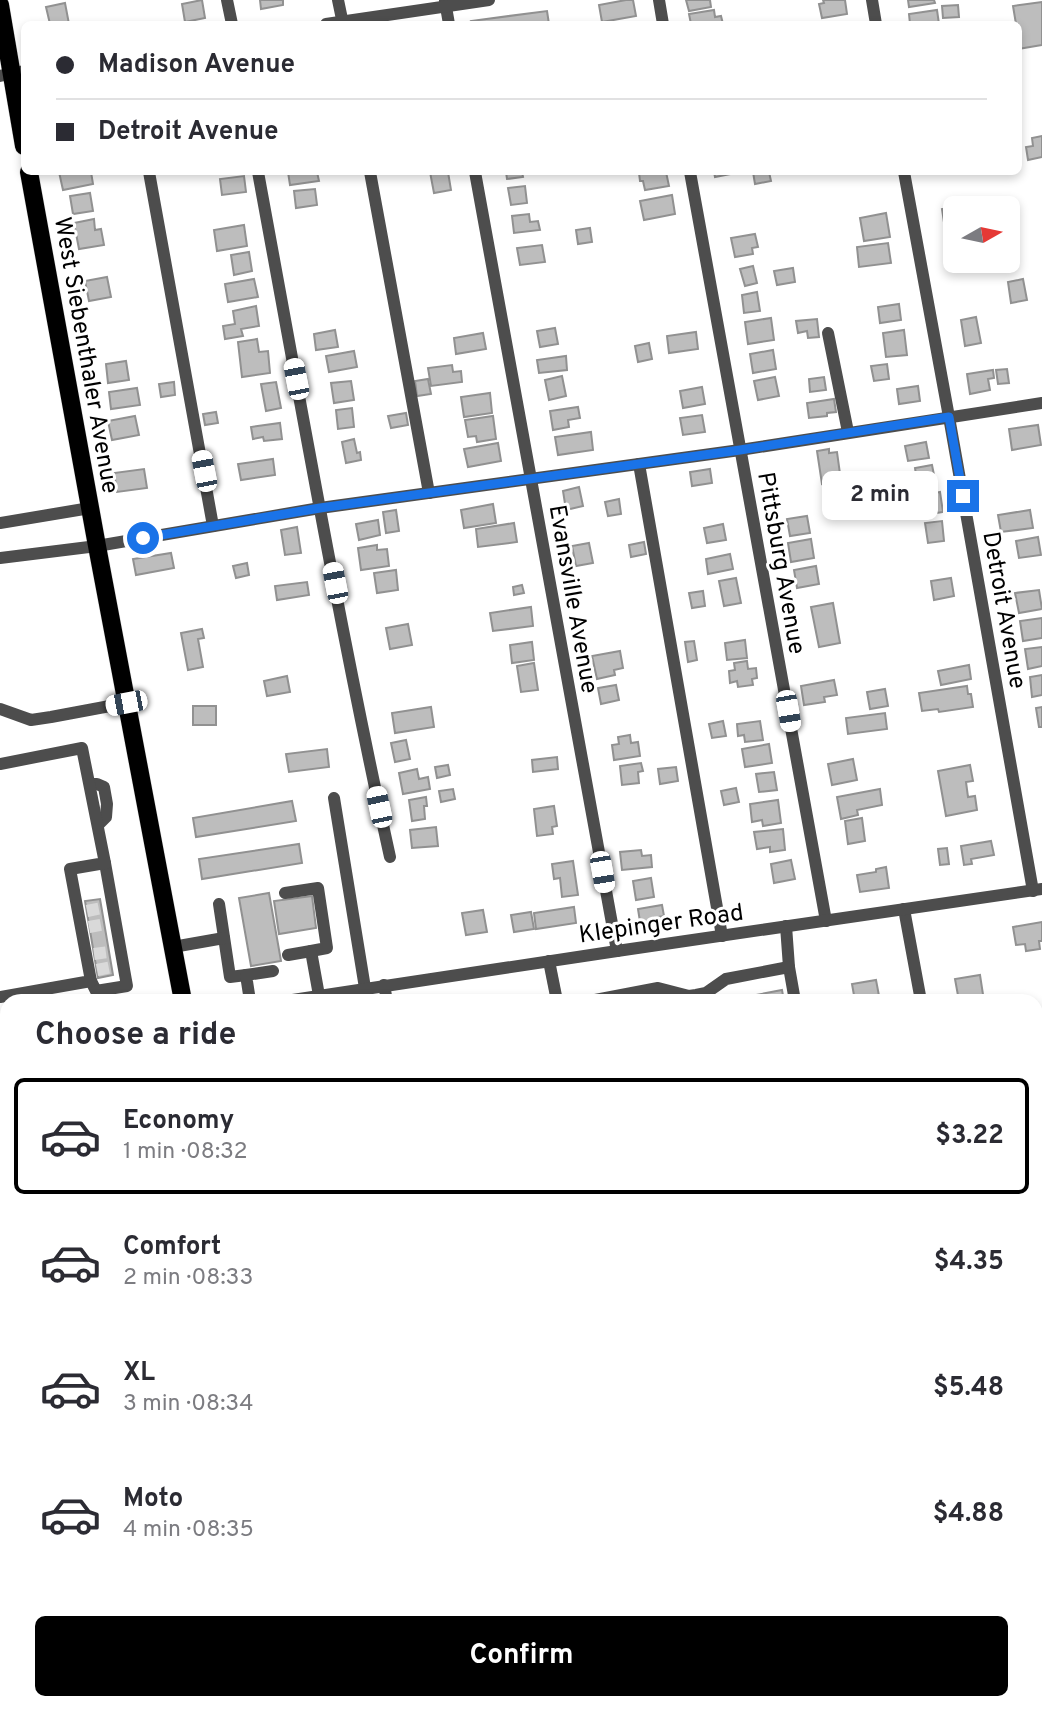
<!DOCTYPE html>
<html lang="en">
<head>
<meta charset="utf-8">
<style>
  body { margin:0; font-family:Overpass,sans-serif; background:#f2f2f3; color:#2b2b33; height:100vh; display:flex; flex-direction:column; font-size:26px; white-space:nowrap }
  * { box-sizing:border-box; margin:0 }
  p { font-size:23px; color:#7c7c81 }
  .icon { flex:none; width:38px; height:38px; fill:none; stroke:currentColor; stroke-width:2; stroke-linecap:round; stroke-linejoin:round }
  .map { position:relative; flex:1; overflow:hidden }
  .details { position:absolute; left:0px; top:994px; width:1043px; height:716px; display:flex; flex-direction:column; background:#fff; border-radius:21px 21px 0 0; box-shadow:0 4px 10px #0003 }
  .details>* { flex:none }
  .top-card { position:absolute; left:21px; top:21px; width:1001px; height:154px; border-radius:10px; box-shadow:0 4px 10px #0003; display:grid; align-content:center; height:154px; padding:0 35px; background:#fff }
  .needle { width:46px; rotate:81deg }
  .tools { position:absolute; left:943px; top:196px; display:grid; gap:14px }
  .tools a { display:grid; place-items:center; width:77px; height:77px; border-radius:10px; background:#fff; box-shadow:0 4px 10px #0003; font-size:35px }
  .end { position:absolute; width:32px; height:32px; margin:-16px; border:9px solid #1a73e8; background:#fff; box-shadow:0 0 0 4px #fff }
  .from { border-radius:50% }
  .bubble { position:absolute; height:49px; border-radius:10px; background:#fff; box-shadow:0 4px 10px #0003; font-size:23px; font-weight:700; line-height:49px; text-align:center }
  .car { position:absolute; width:21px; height:42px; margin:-21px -10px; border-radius:9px; box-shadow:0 0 5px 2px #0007; background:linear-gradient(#fff 24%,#345 0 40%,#fff 0 76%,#345 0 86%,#fff 0) }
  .top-card b { display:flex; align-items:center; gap:24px; height:66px; font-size:26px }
  .top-card b+b { border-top:2px solid #e1e1e2 }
  .top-card i { width:18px; height:18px; background:#2b2b33 }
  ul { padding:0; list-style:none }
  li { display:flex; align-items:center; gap:21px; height:116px; margin:0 14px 10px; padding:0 21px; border:4px solid transparent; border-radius:10px }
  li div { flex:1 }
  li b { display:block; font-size:26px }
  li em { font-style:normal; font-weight:700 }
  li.active { border-color:#000 }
  li>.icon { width:63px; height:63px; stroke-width:1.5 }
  h2 { padding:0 35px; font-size:32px; line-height:84px }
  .primary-button { display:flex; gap:14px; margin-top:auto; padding:14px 35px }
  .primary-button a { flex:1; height:80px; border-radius:10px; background:#000; color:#fff; font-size:28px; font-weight:700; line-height:80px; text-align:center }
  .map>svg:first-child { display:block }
  .green { fill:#d4d4d4 }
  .building { fill:#bdbdbd; stroke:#919191; stroke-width:2 }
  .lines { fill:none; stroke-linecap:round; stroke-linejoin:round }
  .minor-tunnel { stroke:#d9d9d9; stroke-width:12; stroke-dasharray:12 6; stroke-linecap:butt }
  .major-casing { stroke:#dbdbdb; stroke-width:19 }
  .minor { stroke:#4d4d4d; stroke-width:12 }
  .major { stroke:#000; stroke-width:18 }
  .route { stroke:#1a73e8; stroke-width:9 }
  .labels { text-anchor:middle; stroke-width:6; stroke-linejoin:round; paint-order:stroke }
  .street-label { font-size:24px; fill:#000; stroke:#fff }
</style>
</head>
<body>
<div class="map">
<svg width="1042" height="1709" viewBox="0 0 1042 1709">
  <rect width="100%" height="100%" fill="#fff"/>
  <!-- green -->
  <path class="green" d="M7,1112v591h292l1,6h-300v-596z"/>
  <!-- building -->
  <g class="building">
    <path d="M202,0l3,18 -20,4 -3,-18z"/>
    <path d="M260,0h23v5l-22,4z"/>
    <path d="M626,0h7l3,16 -34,6 -3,-17z"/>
    <path d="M686,0h24l1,7 -22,4z"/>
    <path d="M823,0h22l2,14 -25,4 -3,-14 5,-1z"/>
    <path d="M908,0h26l1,3 -26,4z"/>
    <path d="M1042,2v43l-24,4v-25h-2l-3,-18z"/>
    <path d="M65,3l4,21h-19l-4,-17z"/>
    <path d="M958,5l1,12 -16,1 -1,-12z"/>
    <path d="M714,10l1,7 6,-1 2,8h-32l-2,-10z"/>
    <path d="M937,10l2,14h-29l-1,-10z"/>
    <path d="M547,11l2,13h-77l-1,-3z"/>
    <path d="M1042,136v21l-14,3 -2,-13 7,-1 -1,-8z"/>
    <path d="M59,172h32l2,12 -30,6z"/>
    <path d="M288,172h29l2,9 -29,4z"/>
    <path d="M430,172h18l3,18 -17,3z"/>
    <path d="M506,172h16l1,5 -16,2z"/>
    <path d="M650,172h16l3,14 -24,4 -2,-9h-3l-1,-8z"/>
    <path d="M714,172h22v1l-21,4z"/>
    <path d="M753,172h16l2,9 -16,3z"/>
    <path d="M244,176l2,16 -24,3 -2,-16z"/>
    <path d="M525,186l2,17 -16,2 -3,-17z"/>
    <path d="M315,189l2,16 -21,3 -2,-17z"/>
    <path d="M90,193l3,18 -20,3 -3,-18z"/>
    <path d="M672,195l3,19 -31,6 -4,-19z"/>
    <path d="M962,206l1,2h-7v19l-11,2 -3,-20z"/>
    <path d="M886,213l4,24 -26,4 -4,-23z"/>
    <path d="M529,214l1,8 8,-1 2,9 -26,3 -2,-17z"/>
    <path d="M94,219l1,11 6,-1 3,16 -25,4 -5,-26z"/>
    <path d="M244,225l3,21 -30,5 -3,-21z"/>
    <path d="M590,228l2,14 -14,2 -2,-14z"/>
    <path d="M755,234l3,13 -6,1 1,6 -18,3 -4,-19z"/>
    <path d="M888,243l3,20 -32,4 -2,-20z"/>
    <path d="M542,245l3,17 -25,3 -3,-17z"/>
    <path d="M249,252l3,19 -18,4 -3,-20z"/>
    <path d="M753,266l4,17 -12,3 -5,-17z"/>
    <path d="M793,268l2,14 -18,3 -3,-14z"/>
    <path d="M107,277l4,20 -22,4 -4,-20z"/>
    <path d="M254,279l4,18 -30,5 -3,-18z"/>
    <path d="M1023,279l4,21 -16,3 -3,-21z"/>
    <path d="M757,292l3,19 -16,2 -2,-18z"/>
    <path d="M899,304l2,16 -21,3 -2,-16z"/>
    <path d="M256,306l3,20 -18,3 2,7 -18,3 -2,-13 12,-2 -2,-13z"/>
    <path d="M976,317l5,26 -16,3 -4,-26z"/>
    <path d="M771,318l3,22 -26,4 -3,-22z"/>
    <path d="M817,319l2,18 -11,1 -1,-7 -9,2 -2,-12z"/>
    <path d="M555,328l3,16 -18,3 -3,-16z"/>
    <path d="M335,330l3,17 -22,3 -2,-16z"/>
    <path d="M904,330l3,25 -21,2 -3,-24z"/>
    <path d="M696,332l2,17 -29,4 -2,-17z"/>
    <path d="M483,333l3,16 -30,5 -2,-16z"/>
    <path d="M257,339l2,13 9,-1 2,22 -28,4 -4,-35z"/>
    <path d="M649,343l3,16 -14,3 -3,-16z"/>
    <path d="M773,350l3,19 -23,4 -3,-19z"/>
    <path d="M354,351l3,16 -28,5 -3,-16z"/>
    <path d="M566,356l1,14 -28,3 -2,-13z"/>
    <path d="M126,361l3,19 -21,3 -2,-19z"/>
    <path d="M887,364l2,15 -15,2 -3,-15z"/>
    <path d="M452,365l1,7 8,-1 1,11 -31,4 -3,-18z"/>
    <path d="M1007,369l2,14 -11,1 -2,-14z"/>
    <path d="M993,370l1,8 -6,1 2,11 -20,4 -3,-20z"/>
    <path d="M562,376l4,20 -17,4 -4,-20z"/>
    <path d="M775,377l4,19 -21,4 -4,-19z"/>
    <path d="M824,377l2,13 -16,2 -1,-13z"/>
    <path d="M428,379l3,15 -14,2 -2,-15z"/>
    <path d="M351,381l3,19 -20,3 -3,-20z"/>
    <path d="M174,382l1,13 -14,2 -2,-13z"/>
    <path d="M276,382l5,26 -15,3 -5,-27z"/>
    <path d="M918,386l2,15 -21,3 -2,-15z"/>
    <path d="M702,387l3,17 -22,4 -3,-17z"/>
    <path d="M137,388l3,17 -29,4 -2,-17z"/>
    <path d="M490,393l2,20 -28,4 -3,-20z"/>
    <path d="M834,399l2,13 -9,1v3l-18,2 -2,-15z"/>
    <path d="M578,407l2,11 -12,2 1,7 -16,3 -3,-19z"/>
    <path d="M352,408l2,19 -16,2 -2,-19z"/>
    <path d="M216,412l2,11 -13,2 -2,-11z"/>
    <path d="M406,413l2,12 -17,3 -3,-12z"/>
    <path d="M702,415l3,17 -22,3 -3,-17z"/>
    <path d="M135,416l4,19 -27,5 -4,-19z"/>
    <path d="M493,416l3,23 -19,3 -1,-6 -8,1 -3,-17z"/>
    <path d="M280,423l2,16 -18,2 -1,-4 -10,2 -2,-12z"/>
    <path d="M1038,425l3,20 -29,5 -3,-21z"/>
    <path d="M591,432l2,18 -35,5 -3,-18z"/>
    <path d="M354,439l3,14 3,-1 1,8 -15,3 -4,-21z"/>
    <path d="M926,442l3,16 -21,3 -3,-15z"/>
    <path d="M498,443l3,18 -33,6 -4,-18z"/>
    <path d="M829,449v4l8,-1 4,29 -19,3 -5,-33z"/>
    <path d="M273,459l2,16 -34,5 -3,-16z"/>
    <path d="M932,465l4,20 -18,3 -3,-20z"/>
    <path d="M144,469l3,19 -30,4 -3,-19z"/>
    <path d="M710,469l2,14 -20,3 -2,-14z"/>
    <path d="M579,487l4,19 -17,4 -3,-19z"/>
    <path d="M940,492l3,20 -19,3 -4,-19z"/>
    <path d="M882,498l2,13 -12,2 -2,-12z"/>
    <path d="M619,499l2,15 -13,2 -3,-14z"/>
    <path d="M493,504l3,19 -32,5 -3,-18z"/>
    <path d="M396,510l3,21 -13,2 -3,-21z"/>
    <path d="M1030,510l3,18 -32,4 -3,-17z"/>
    <path d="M807,516l3,17 -20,3 -3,-17z"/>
    <path d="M378,520l2,15 -21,5 -3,-16z"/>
    <path d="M942,521l2,20 -16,2 -3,-20z"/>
    <path d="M514,523l3,19 -39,5 -2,-18z"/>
    <path d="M723,524l3,16 -19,3 -3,-15z"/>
    <path d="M297,527l4,26 -16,2 -4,-25z"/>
    <path d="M1038,537l3,18 -22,3 -3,-17z"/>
    <path d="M811,539l3,19 -23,4 -3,-19z"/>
    <path d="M644,542l2,12 -15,3 -2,-12z"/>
    <path d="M589,543l4,20 -17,3 -4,-20z"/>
    <path d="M377,545v5l10,-1 2,17 -28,4 -3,-22z"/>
    <path d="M171,553l3,15 -38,7 -3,-16z"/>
    <path d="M730,554l3,15 -25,5 -2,-15z"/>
    <path d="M247,563l2,12 -13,3 -3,-12z"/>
    <path d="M816,566l3,18 -22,4 -3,-18z"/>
    <path d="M396,570l2,20 -21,3 -3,-20z"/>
    <path d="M736,578l5,25 -17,3 -5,-25z"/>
    <path d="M951,578l3,18 -20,4 -3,-19z"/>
    <path d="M307,582l2,13 -32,5 -2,-14z"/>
    <path d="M522,585l2,8 -10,2 -1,-8z"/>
    <path d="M1039,590l3,19 -23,4 -4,-20z"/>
    <path d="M703,591l2,15 -13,2 -3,-15z"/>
    <path d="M833,603l7,40 -21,4 -8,-40z"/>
    <path d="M531,607l2,19 -40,5 -3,-18z"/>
    <path d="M1042,618v20l-19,3 -3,-20z"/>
    <path d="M408,624l4,21 -22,4 -4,-21z"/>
    <path d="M202,629l2,9 -6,1 5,28 -15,3 -7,-37z"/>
    <path d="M745,640l2,18 -20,2 -2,-17z"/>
    <path d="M694,641l3,19 -9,2 -3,-20z"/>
    <path d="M532,642l2,18 -22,3 -2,-18z"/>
    <path d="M1042,647v19l-14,3 -3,-20z"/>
    <path d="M620,651l3,17 -9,2 1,5 -18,4 -5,-23z"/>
    <path d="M747,661l1,8 8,-1 1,10 -5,1 1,6 -15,2 -1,-6 -7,2 -1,-12 6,-1 -1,-7z"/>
    <path d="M534,663l4,27 -17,2 -4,-26z"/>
    <path d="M969,665l2,14 -30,6 -3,-14z"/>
    <path d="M1042,675v20l-10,2 -2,-20z"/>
    <path d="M287,676l3,16 -23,4 -3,-15z"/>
    <path d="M834,680l3,15 -13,2 1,5 -21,3 -3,-19z"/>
    <path d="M616,685l3,15 -18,4 -3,-16z"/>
    <path d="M967,686l1,8h3l2,13 -34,5 -1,-3 -16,2 -3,-18z"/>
    <path d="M885,689l3,17 -18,3 -3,-17z"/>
    <rect x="193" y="706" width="23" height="19"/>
    <path d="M431,707l3,20 -39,6 -3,-20z"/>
    <path d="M1042,707v20h-3l-3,-19z"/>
    <path d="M885,713l2,16 -39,5 -2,-16z"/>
    <path d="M723,721l3,15 -14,2 -3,-14z"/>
    <path d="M760,721l3,19 -18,2 -1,-7 -6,1 -1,-12z"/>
    <path d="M630,735l1,8 7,-1 2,14 -26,4 -2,-15 7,-1 -1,-7z"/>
    <path d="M406,740l4,19 -15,3 -4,-19z"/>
    <path d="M769,744l3,19 -27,4 -3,-18z"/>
    <path d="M327,749l2,18 -40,5 -3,-18z"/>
    <path d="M557,757l1,12 -25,3 -1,-12z"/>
    <path d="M853,759l4,21 -25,5 -4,-21z"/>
    <path d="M641,763l2,8 -5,1 1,11 -17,2 -2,-19z"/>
    <path d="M448,765l2,10 -13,3 -2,-11z"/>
    <path d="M970,765l3,16 -7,1 2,15 7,-1 2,14 -31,6 -8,-45z"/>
    <path d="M676,767l2,14 -18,3 -2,-15z"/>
    <path d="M417,769l2,10 9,-2 2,12 -27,5 -4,-21z"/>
    <path d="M774,772l3,18 -18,2 -3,-18z"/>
    <path d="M736,788l3,14 -15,3 -3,-14z"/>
    <path d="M453,789l2,10 -14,3 -2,-11z"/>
    <path d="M880,789l2,16 -25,5 1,5 -17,4 -4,-22z"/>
    <path d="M426,797l1,9h-3l1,13 -13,2 -3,-21z"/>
    <path d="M778,800l3,23 -18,3 -1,-6 -10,2 -2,-18z"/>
    <path d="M292,801l4,20 -100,16 -3,-19z"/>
    <path d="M554,806l3,20 -5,1 1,7 -16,2 -3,-27z"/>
    <path d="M862,818l3,23 -17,3 -3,-23z"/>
    <path d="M436,827l2,19 -26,2 -2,-18z"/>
    <path d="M783,829l2,21 -15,2v-5l-13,2 -3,-17z"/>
    <path d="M991,841l3,14 -23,4 1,5 -8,1 -3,-19z"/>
    <path d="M299,844l3,19 -100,16 -3,-20z"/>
    <path d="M947,848l2,16 -9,1 -2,-16z"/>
    <path d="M641,850l1,6 9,-1 1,12 -30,3 -2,-18z"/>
    <path d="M791,860l4,19 -21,4 -3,-19z"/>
    <path d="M573,861l5,34 -16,2 -2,-19 -6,1 -2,-15z"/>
    <path d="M886,867l3,21 -29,4 -3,-17 19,-3v-3z"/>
    <path d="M651,878l3,19 -18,3 -3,-19z"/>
    <path d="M269,893l12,68 -30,5 -12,-68z"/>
    <path d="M312,896l4,32 -37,6 -5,-33z"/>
    <path d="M100,899l13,76 -15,3 -13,-77z"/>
    <path d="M662,905l2,11 -6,1 1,8 -18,3 -3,-19z"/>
    <path d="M574,907l2,16 -40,6 -2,-16z"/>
    <path d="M483,910l4,22 -21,3 -4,-22z"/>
    <path d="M531,912l3,17 -20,3 -3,-17z"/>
    <path d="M1042,922v19h-3l1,8 -14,2 -1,-7 -9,1 -3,-18z"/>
    <path d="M980,975l4,26h-25l-4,-22z"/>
    <path d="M876,980l4,21h-25l-3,-17z"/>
    <path d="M782,990l2,11h-60z"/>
    <path d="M1042,1262v22l-6,1v-22z"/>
    <path d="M1042,1332v91l-6,-32v-58z"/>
    <path d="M708,1703h118l1,6h-118z"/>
    <path d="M989,1703h24l1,6h-24z"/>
  </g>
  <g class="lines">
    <!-- minor-tunnel -->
    <g class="minor-tunnel">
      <path d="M87,911l15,-3"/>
      <path d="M89,927l16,-3"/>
      <path d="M94,954l15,-2"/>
      <path d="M97,970l15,-3"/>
    </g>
    <!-- major casing -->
    <g class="major-casing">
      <g id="major">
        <path d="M0,5l24,141"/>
        <path d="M29,172l68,374 86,455"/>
        <path d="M316,1703l1,6"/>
      </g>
    </g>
    <!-- minor -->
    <g class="minor">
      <path d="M227,0l5,24"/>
      <path d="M338,0l5,24"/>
      <path d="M659,0l4,24"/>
      <path d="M872,0l4,24"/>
      <path d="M445,1l4,23"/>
      <path d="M326,24l163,-24"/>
      <path d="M0,76l24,-5"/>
      <path d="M149,172l64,354"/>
      <path d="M258,172c42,228 82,458 132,685"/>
      <path d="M370,172l59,321"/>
      <path d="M475,172l142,779"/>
      <path d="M690,172l136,749"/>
      <path d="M904,172l45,245 84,474"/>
      <path d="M828,333l20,99"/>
      <path d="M639,464l83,472"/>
      <path d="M0,523l90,-15"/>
      <path d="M0,558l97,-12 223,-38 420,-58 302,-47"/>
      <path d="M0,709l31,11 20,-3 75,-14"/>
      <path d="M90,784h7l7,3 3,17 -1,13 -8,8"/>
      <path d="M334,798l31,190"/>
      <path d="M285,893l33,-5 9,60 -16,3 9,50"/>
      <path d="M219,904l11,73 16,-2"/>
      <path d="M904,909l17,92"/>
      <path d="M786,926l3,41 6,34"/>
      <path d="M173,947l51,-9"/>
      <path d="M288,955l23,-4"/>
      <path d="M549,961l8,40"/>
      <path d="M91,981l5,10 31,-5 -22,-123"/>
      <path d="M384,985l3,16"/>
      <path d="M0,997l91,-16 -21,-112 35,-6 -23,-115 -82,16"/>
      <path d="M250,1001l-4,-26 27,-4"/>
      <path d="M286,1001l331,-50 425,-62"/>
      <path d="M590,1001l68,-13 31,8 7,-1 10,-2 20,-14 63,-12"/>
      <path d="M0,1063l7,-4"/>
      <path d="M1036,1168l5,-1"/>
      <path d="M0,1464l7,-1"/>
      <path d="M1036,1482l6,33"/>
      <path d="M1036,1580l6,-1"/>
      <path d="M1036,1621l6,33"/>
      <path d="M0,1648h7"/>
      <path d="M124,1703l1,6"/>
      <path d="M350,1703l1,6"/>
      <path d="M423,1703l2,6"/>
      <path d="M456,1703l1,6"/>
      <path d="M685,1703l1,6"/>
      <path d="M878,1703l2,6"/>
      <path d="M378,1709l33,-6"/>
    </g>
    <!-- major -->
    <use href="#major" class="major"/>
  </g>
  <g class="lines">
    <!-- route -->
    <path class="route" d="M143,538l177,-30 420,-58 209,-33 14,79"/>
  </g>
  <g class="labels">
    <!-- street labels -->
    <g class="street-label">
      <text transform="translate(87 355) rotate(80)" y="8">West Siebenthaler Avenue</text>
      <text transform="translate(782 563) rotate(80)" y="8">Pittsburg Avenue</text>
      <text transform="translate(574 599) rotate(80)" y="8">Evansville Avenue</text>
      <text transform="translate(1005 610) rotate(80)" y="8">Detroit Avenue</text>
      <text transform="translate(661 923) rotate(-8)" y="8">Klepinger Road</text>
    </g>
  </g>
</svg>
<div class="tools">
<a><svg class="needle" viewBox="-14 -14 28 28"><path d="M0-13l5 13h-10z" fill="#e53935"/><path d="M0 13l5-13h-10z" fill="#7c7c81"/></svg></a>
</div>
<i class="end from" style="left:143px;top:538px"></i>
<i class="end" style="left:963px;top:496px"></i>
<div class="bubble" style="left:822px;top:471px;width:116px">2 min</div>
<i class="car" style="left:296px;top:379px;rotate:349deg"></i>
<i class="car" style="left:204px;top:471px;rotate:349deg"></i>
<i class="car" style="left:335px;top:583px;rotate:349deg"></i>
<i class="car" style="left:126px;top:703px;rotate:259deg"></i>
<i class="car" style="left:788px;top:711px;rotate:170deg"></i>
<i class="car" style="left:379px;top:807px;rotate:348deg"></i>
<i class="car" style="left:602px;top:872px;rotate:170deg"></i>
<div class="top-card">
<b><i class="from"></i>Madison Avenue</b>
<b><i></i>Detroit Avenue</b>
</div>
<section class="details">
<h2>Choose a ride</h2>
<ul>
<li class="active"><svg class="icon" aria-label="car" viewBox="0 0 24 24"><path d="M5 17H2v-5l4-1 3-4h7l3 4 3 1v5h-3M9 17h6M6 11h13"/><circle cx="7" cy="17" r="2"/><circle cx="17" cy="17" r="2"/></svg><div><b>Economy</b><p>1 min · 08:32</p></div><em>$3.22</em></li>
<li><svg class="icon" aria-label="car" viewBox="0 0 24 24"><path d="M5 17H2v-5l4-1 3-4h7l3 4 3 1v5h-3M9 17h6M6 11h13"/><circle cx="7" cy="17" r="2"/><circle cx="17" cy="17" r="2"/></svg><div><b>Comfort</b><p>2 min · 08:33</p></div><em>$4.35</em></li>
<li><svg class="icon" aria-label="car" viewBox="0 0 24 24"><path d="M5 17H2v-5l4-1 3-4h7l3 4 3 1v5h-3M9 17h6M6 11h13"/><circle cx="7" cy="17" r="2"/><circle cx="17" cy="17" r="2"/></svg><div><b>XL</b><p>3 min · 08:34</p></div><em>$5.48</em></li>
<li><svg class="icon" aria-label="car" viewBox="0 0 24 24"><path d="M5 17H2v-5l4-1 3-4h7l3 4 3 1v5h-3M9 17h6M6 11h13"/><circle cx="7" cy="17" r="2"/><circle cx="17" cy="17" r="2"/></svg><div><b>Moto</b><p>4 min · 08:35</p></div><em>$4.88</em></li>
</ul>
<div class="primary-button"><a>Confirm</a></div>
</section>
</div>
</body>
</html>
